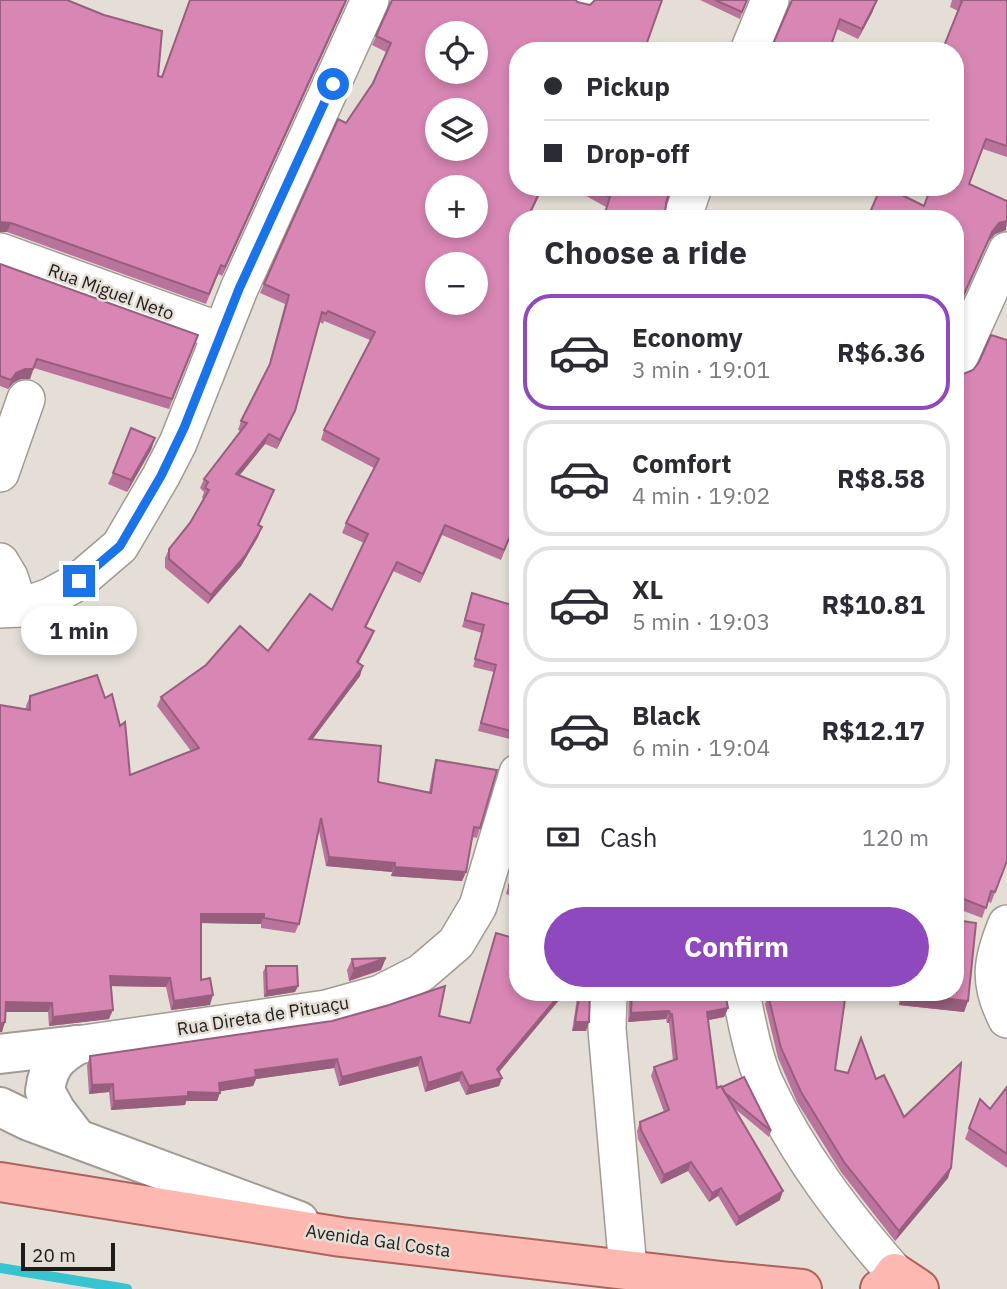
<!DOCTYPE html>
<html lang="en">
<head>
<meta charset="utf-8">
<style>
  body { margin:0; font-family:"IBM Plex Sans",sans-serif; background:#f7f7f7; color:#2b2b33; height:100vh; display:flex; flex-direction:column; font-size:26px; white-space:nowrap }
  * { box-sizing:border-box; margin:0 }
  p { font-size:23px; color:#7c7c81 }
  .icon { flex:none; width:38px; height:38px; fill:none; stroke:currentColor; stroke-width:2; stroke-linecap:round; stroke-linejoin:round }
  .map { position:relative; flex:1; overflow:hidden }
  .details { position:absolute; left:509px; top:210px; width:455px; height:791px; display:flex; flex-direction:column; background:#fff; border-radius:28px; box-shadow:0 4px 10px #0003 }
  .details>* { flex:none }
  .guide { position:absolute; left:509px; top:42px; width:455px; height:154px; border-radius:28px; box-shadow:0 4px 10px #0003; display:grid; align-content:center; height:154px; padding:0 35px; background:#fff }
  .fabs { position:absolute; left:425px; top:21px; display:grid; gap:14px }
  .fabs a { display:grid; place-items:center; width:63px; height:63px; border-radius:50%; background:#fff; box-shadow:0 4px 10px #0003; font-size:35px }
  .scale { position:absolute; left:21px; bottom:18px; width:94px; box-sizing:border-box; padding-left:7px; border:4px solid #1f1c1a; border-top:0; font-size:19px; line-height:24px; white-space:nowrap; color:#1f1c1a; -webkit-text-stroke:5px #e4ded6; paint-order:stroke }
  .end { position:absolute; width:32px; height:32px; margin:-16px; border:9px solid #1a73e8; background:#fff; box-shadow:0 0 0 4px #fff }
  .from { border-radius:50% }
  .bubble { position:absolute; height:49px; border-radius:24px; background:#fff; box-shadow:0 4px 10px #0003; font-size:23px; font-weight:800; line-height:49px; text-align:center }
  .guide b { display:flex; align-items:center; gap:24px; height:66px; font-size:26px }
  .guide b+b { border-top:2px solid #e1e1e2 }
  .guide i { width:18px; height:18px; background:#2b2b33 }
  ul { padding:0; list-style:none }
  li { display:flex; align-items:center; gap:21px; height:116px; margin:0 14px 10px; padding:0 21px; border:4px solid #e1e1e2; border-radius:28px }
  li div { flex:1 }
  li b { display:block; font-size:26px }
  li em { font-style:normal; font-weight:800 }
  li.selected { border-color:#8d49bd }
  li>.icon { width:63px; height:63px; stroke-width:1.5 }
  h2 { padding:0 35px; font-size:32px; line-height:84px }
  .pay { display:flex; align-items:center; gap:18px; height:77px; padding:0 35px; font-size:26px }
  .pay p { margin-inline-start:auto }
  .cta { display:flex; gap:14px; margin-top:auto; padding:14px 35px }
  .cta a { flex:1; height:80px; border-radius:42px; background:#8d49bd; color:#fff; font-size:28px; font-weight:800; line-height:80px; text-align:center }
  .map>svg:first-child { display:block }
  .lines { fill:none; stroke-linecap:round; stroke-linejoin:round }
  .stream { stroke:#36c4cf; stroke-width:10 }
  .lane-casing { stroke:#a19b94; stroke-width:23 }
  .street-casing { stroke:#a19b94; stroke-width:40 }
  .secondary-casing { stroke:#a19b94; stroke-width:42 }
  .primary-casing { stroke:#ae625c; stroke-width:42 }
  .lane { stroke:#fff; stroke-width:19 }
  .street { stroke:#fff; stroke-width:37 }
  .secondary { stroke:#fff; stroke-width:38 }
  .primary { stroke:#fdb8b2; stroke-width:38 }
  .wall { fill:#ba739b }
  .shaded-wall { fill:#975e7e }
  .building { fill:#d886b4; stroke:#975e7e; stroke-width:2; fill-rule:evenodd }
  .route { stroke:#1a73e8; stroke-width:9 }
  .labels { text-anchor:middle; stroke-width:5; stroke-linejoin:round; paint-order:stroke }
  .street-label { font-size:18px; fill:#1f1c1a; stroke:#e4ded6 }
</style>
</head>
<body>
<div class="map">
<svg width="1007" height="1289" viewBox="0 0 1007 1289">
  <rect width="100%" height="100%" fill="#e4ded6"/>
  <g class="lines">
    <!-- stream -->
    <path class="stream" d="M0,1268l127,21"/>
    <!-- lane casing -->
    <g class="lane-casing">
      <path id="lane" d="M579,0l5,2"/>
    </g>
    <!-- street casing -->
    <g class="street-casing">
      <g id="street">
        <path d="M749,51l21,-51"/>
        <path d="M682,219l11,-32"/>
        <path d="M0,252l222,80"/>
        <path d="M956,364l51,-113"/>
        <path d="M0,473l26,-74"/>
        <path d="M0,562l9,15 10,31"/>
        <path d="M0,609l19,-1 31,-11 29,-16 41,-35 41,-70 17,-33 61,-154 131,-289"/>
        <path d="M1007,924c-15,36 -19,58 0,95"/>
        <path d="M608,992l-1,37 21,240"/>
        <path d="M741,992c5,28 13,69 25,94 32,69 79,130 129,187"/>
        <path d="M77,1045l249,-36 54,-15 41,-21 35,-30 22,-37 40,-133"/>
      </g>
    </g>
    <!-- secondary casing -->
    <g class="secondary-casing">
      <g id="secondary">
        <path d="M0,1054l77,-9"/>
        <path d="M0,1107l29,14 270,100"/>
        <path d="M75,1136l-19,-25 -11,-20c3,-24 11,-34 32,-46"/>
      </g>
    </g>
    <!-- primary casing -->
    <g class="primary-casing">
      <g id="primary">
        <path d="M0,1182l341,55 389,45 27,7"/>
        <path d="M731,1282l71,7"/>
        <path d="M880,1289l6,-3 9,-13 24,16"/>
      </g>
    </g>
    <!-- lane -->
    <use href="#lane" class="lane"/>
    <!-- street -->
    <use href="#street" class="street"/>
    <!-- secondary -->
    <use href="#secondary" class="secondary"/>
    <!-- primary -->
    <use href="#primary" class="primary"/>
  </g>
  <!-- wall -->
  <g class="wall">
    <path d="M190,0h157l-125,276 -4,-2 -12,30 -199,-72h-7l158,-156 4,1z"/>
    <path d="M391,0h185l68,51h-126v136h25l-15,32h-10v305l-2,-1 -15,37 -59,-25 -22,48 -27,-12 -27,56 8,4 -4,10 -12,21 2,14 -48,63 66,43 51,10 4,-22 3,-10 44,68 -3,10 -5,-1 -6,35 -4,9 -71,-5 1,-4 -66,-6 -7,-35 -20,93 -4,9 -34,-5v-4l-60,-1v57l9,25 -39,5 -5,-23 -55,-1 -2,33 -60,7 -1,-14h-42l-4,20 24,-326 4,-10 100,79 61,-24 -34,-45 4,-9 107,-46 64,-41 32,-67 -22,-10 4,-10 28,-55 -53,-28 3,-10 46,-90 -46,-19 -1,3 -3,-2 -29,98 -14,29 -12,-5 -25,31 34,15 -15,35 3,2 -4,10 -17,29 -33,38 -43,-36v-10l4,-9 21,-26 14,-24 -2,-1 2,-6 -4,-4 4,-9 36,-48 -2,-1 3,-9 27,-53 17,-64 -25,-11 4,-9 82,-161 27,-40 13,-31 -14,-7 18,-39z"/>
    <path d="M700,0h47l-7,19z"/>
    <path d="M877,0l-5,13 -14,26 -21,-10 -67,22z"/>
    <path d="M952,0h55v157l-24,-8 -14,35 37,46 -11,4 -7,8 -64,-36 32,-19 2,-176 -8,-4z"/>
    <path d="M570,187h101l-65,20z"/>
    <path d="M0,264l198,71 -29,74 -135,-41 -4,11h-9l-8,4 -5,6 -8,-3z"/>
    <path d="M956,373l51,488 -16,42 -3,-2 -6,17 -26,-10z"/>
    <path d="M155,438l-4,12 -24,42 -19,-8 5,-11z"/>
    <path d="M472,593l46,14v134l-40,-10 16,-59 -21,-5 9,-34 -20,-6z"/>
    <path d="M518,851v47l-12,-4z"/>
    <path d="M518,899v93l-19,80 3,6 -3,8 -33,9 -7,-14 -34,11 -7,-26 -79,20 -5,-18 -78,11 -3,7 -33,5 -3,10h-31l-1,4 -74,5 -2,-18 -20,2 -2,-29 3,-9 349,-40 31,7 26,-90 13,4z"/>
    <path d="M352,959l29,11 -32,11 -2,-11z"/>
    <path d="M266,966l32,20 -3,6 -31,5 -1,-25z"/>
    <path d="M578,992h12l-4,39h-14z"/>
    <path d="M725,992l3,16 -4,9 -16,3 9,68 4,-2 50,45 -2,6 -35,-29 46,92 -44,26 -18,-30 -9,6 -21,-31 -27,13 -23,-45 -1,-8 3,-9 24,-10 -13,-36 3,-9 19,-6 -4,-38h-2l-1,-4 -38,3 1,-29z"/>
    <path d="M900,992h56l12,9 -4,11 -65,-7z"/>
    <path d="M768,995l67,75 41,9 28,38 47,51 -3,10 -53,63 -54,-69 -44,-70 -19,-44 -13,-54z"/>
    <path d="M1007,1087v81l-42,-29 15,-40 10,10z"/>
  </g>
  <!-- shaded-wall -->
  <g class="shaded-wall">
    <path d="M346,0h1l-125,276 3,-9z"/>
    <path d="M877,0l-5,13 -14,26 4,-10z"/>
    <path d="M542,187h1l-15,32h-1z"/>
    <path d="M1007,221l-1,9 -11,4 -7,8 -32,72 36,-82 7,-9z"/>
    <path d="M0,222l11,1 -4,9h-7z"/>
    <path d="M25,369h8l-3,10h-9l-8,4 -5,6 3,-9 5,-7z"/>
    <path d="M295,411l-4,9 -14,29 3,-9z"/>
    <path d="M269,434l-4,10 -32,39 3,-9z"/>
    <path d="M155,438l-4,12 -24,42 4,-12z"/>
    <path d="M445,525l-3,10 -22,48 3,-9z"/>
    <path d="M262,527l-4,10 -17,29 -33,38 3,-9z"/>
    <path d="M397,562l-4,9 -31,65 3,-9z"/>
    <path d="M374,631l-4,10 -16,30 3,-9z"/>
    <path d="M363,666l-3,10 -54,72 3,-9z"/>
    <path d="M329,857l66,6 -3,9 -66,-6z"/>
    <path d="M395,867l71,5 -4,9 -71,-5z"/>
    <path d="M201,914h63l-3,10 -63,-1z"/>
    <path d="M386,958l-5,12 -32,11 5,-12z"/>
    <path d="M110,976l60,2 -4,9 -60,-1z"/>
    <path d="M298,986l-3,6 -31,5 3,-6z"/>
    <path d="M562,992h4l-72,86 3,-9z"/>
    <path d="M903,994l65,7 -4,11 -65,-7z"/>
    <path d="M213,995l-3,10 -39,5 3,-9z"/>
    <path d="M6,1002l46,1 -4,9h-45z"/>
    <path d="M728,1008l-4,9 -20,4 3,-9z"/>
    <path d="M113,1010l-4,9 -60,7 4,-9z"/>
    <path d="M669,1011l-3,8 -38,3 3,-9z"/>
    <path d="M670,1014h2l-3,9h-2z"/>
    <path d="M5,1022l-3,10h-2v-8z"/>
    <path d="M575,1022h14l-3,9h-14z"/>
    <path d="M421,1057l-3,9 -79,20 3,-9z"/>
    <path d="M337,1059l-3,9 -78,11 -3,7 -37,6 3,-9 36,-13z"/>
    <path d="M462,1072l-3,9 -34,11 3,-9z"/>
    <path d="M502,1078l-3,8 -33,9 3,-9z"/>
    <path d="M113,1084l-4,8 -20,2 3,-9z"/>
    <path d="M188,1092l32,1 -3,8h-31l-1,4 -74,5 3,-9z"/>
    <path d="M691,1162l-3,9 -27,13 3,-9z"/>
    <path d="M951,1168l-3,10 -53,63 4,-10z"/>
    <path d="M721,1188l-3,8 -9,6 3,-9z"/>
    <path d="M783,1191l-3,9 -44,26 3,-9z"/>
  </g>
  <!-- building -->
  <g class="building">
    <path d="M0,0h67l37,15 58,16 -4,45 4,1 28,-77h156l-121,267 -4,-2 -12,29 -198,-71 -11,-1z"/>
    <path d="M392,0h184l1,2 13,3 5,-5h67l-18,51h-36l-9,-4 -2,4h-79v136h24l-15,32h-9v299l-14,32 -59,-25 -22,49 -26,-12 -32,65 9,4 -17,31 6,4 -54,73 72,7 -3,36 53,11 5,-33 61,10 -17,58 -6,-1 -8,45 -71,-5v-4l-66,-6 -8,-39 -22,106 -35,-6v-4h-63v66l9,-2 3,17 -39,6 -4,-23 -60,-2 3,34 -60,7 -1,-14 -46,-1 -1,20 -5,2v-319l30,5v-14l67,-21 8,23 7,-4 8,32 5,-4 5,53 69,-27 -38,-51 45,-32 34,-39 28,25 42,-57 22,16 36,-76 -22,-11 33,-64 -55,-29 51,-98 -47,-21 -2,3 -4,-2 -27,99 -15,29 -11,-6 -33,40 38,16 -16,35 4,2 -17,29 -34,39 -42,-36v-10l21,-26 19,-33 -4,-2 3,-6 -4,-3 43,-56 -6,-2 29,-57 19,-69 -25,-11 74,-165 8,4 27,-40 18,-40 -15,-7zM438,33h38v39h-38zM438,110h38v39h-38zM438,187h38v39h-38zM438,264h38v39h-38z"/>
    <path d="M715,0h32l-5,12z"/>
    <path d="M792,0h85l-15,29 -22,-10 -11,32h-59z"/>
    <path d="M960,0h47v146l-21,-7 -17,45 38,17v20l-8,2 -7,9 -36,80v-93h-89l14,-32h5l38,19 7,-19h25v-136h-14l20,-50z"/>
    <path d="M591,187h80l-5,16 -1,11 2,5h-64l7,-22z"/>
    <path d="M0,264l198,71 -26,64 -135,-40 -4,10h-8l-9,4 -5,7 -11,-4z"/>
    <path d="M991,335l16,5v521l-12,31 -4,-1 -5,17 -30,-12v-523l5,2 12,-5 6,-8z"/>
    <path d="M131,428l24,10 -24,42 -18,-7z"/>
    <path d="M472,593l46,14v126l-37,-10 15,-58 -21,-6 9,-34 -19,-5z"/>
    <path d="M518,853v35l-9,-2z"/>
    <path d="M518,904v88h44l-65,77 5,9 -33,8 -7,-14 -34,11 -7,-26 -79,20 -5,-18 -82,11 1,7 -37,6 1,10 -32,-1v4l-74,5 -1,-17 -21,1 -2,-29 242,-35 57,-16 56,-19 -6,30 31,7 26,-90 14,4z"/>
    <path d="M956,920l20,3 -8,78 -65,-7v-2h53z"/>
    <path d="M386,958l-32,11 -2,-10z"/>
    <path d="M266,966h31l1,20 -31,5z"/>
    <path d="M580,992h10l-1,30h-14z"/>
    <path d="M632,992h93l3,16 -21,4 10,76 4,-2 62,105 -44,26 -18,-29 -9,5 -21,-31 -27,13 -23,-45 -1,-8 29,-12 -15,-43 23,-8 -5,-45h-2l-1,-3 -38,2z"/>
    <path d="M790,992h56l-11,78 13,3 13,-35 15,41 8,-4 20,42 57,-54 -10,105 -52,63 -55,-69 -43,-70 -20,-44 -13,-53z"/>
    <path d="M744,1077l27,54 -46,-38 -3,-6z"/>
    <path d="M1007,1087v67l-38,-26 11,-29 10,10z"/>
  </g>
  <g class="lines">
    <!-- route -->
    <path class="route" d="M79,581l41,-35 41,-70 23,-48 55,-139 94,-205"/>
  </g>
  <g class="labels">
    <!-- street labels -->
    <g class="street-label">
      <text transform="translate(111 292) rotate(20)" y="6">Rua Miguel Neto</text>
      <text transform="translate(263 1016) rotate(-9)" y="6">Rua Direta de Pituaçu</text>
      <text transform="translate(378 1241) rotate(8)" y="6">Avenida Gal Costa</text>
    </g>
  </g>
</svg>
<div class="fabs">
<a><svg class="icon" aria-label="locate" viewBox="0 0 24 24"><circle cx="12" cy="12" r="6"/><path d="M12 2v4M12 18v4M2 12h4M18 12h4"/></svg></a>
<a><svg class="icon" aria-label="layers" viewBox="0 0 24 24"><path d="M12 4l9 5-9 5-9-5zM3 14l9 5 9-5"/></svg></a>
<a>+</a>
<a>−</a>
</div>
<div class="scale">20 m</div>
<i class="end from" style="left:333px;top:84px"></i>
<i class="end" style="left:79px;top:581px"></i>
<div class="bubble" style="left:21px;top:606px;width:116px">1 min</div>
<div class="guide">
<b><i class="from"></i>Pickup</b>
<b><i></i>Drop-off</b>
</div>
<section class="details">
<h2>Choose a ride</h2>
<ul>
<li class="selected"><svg class="icon" aria-label="car" viewBox="0 0 24 24"><path d="M5 17H2v-5l4-1 3-4h7l3 4 3 1v5h-3M9 17h6M6 11h13"/><circle cx="7" cy="17" r="2"/><circle cx="17" cy="17" r="2"/></svg><div><b>Economy</b><p>3 min · 19:01</p></div><em>R$6.36</em></li>
<li><svg class="icon" aria-label="car" viewBox="0 0 24 24"><path d="M5 17H2v-5l4-1 3-4h7l3 4 3 1v5h-3M9 17h6M6 11h13"/><circle cx="7" cy="17" r="2"/><circle cx="17" cy="17" r="2"/></svg><div><b>Comfort</b><p>4 min · 19:02</p></div><em>R$8.58</em></li>
<li><svg class="icon" aria-label="car" viewBox="0 0 24 24"><path d="M5 17H2v-5l4-1 3-4h7l3 4 3 1v5h-3M9 17h6M6 11h13"/><circle cx="7" cy="17" r="2"/><circle cx="17" cy="17" r="2"/></svg><div><b>XL</b><p>5 min · 19:03</p></div><em>R$10.81</em></li>
<li><svg class="icon" aria-label="car" viewBox="0 0 24 24"><path d="M5 17H2v-5l4-1 3-4h7l3 4 3 1v5h-3M9 17h6M6 11h13"/><circle cx="7" cy="17" r="2"/><circle cx="17" cy="17" r="2"/></svg><div><b>Black</b><p>6 min · 19:04</p></div><em>R$12.17</em></li>
</ul>
<div class="pay"><svg class="icon" aria-label="cash" viewBox="0 0 24 24"><path d="M3 7h18v10H3z"/><circle cx="12" cy="12" r="2"/></svg>Cash<p>120 m</p></div>
<div class="cta"><a>Confirm</a></div>
</section>
</div>
</body>
</html>
